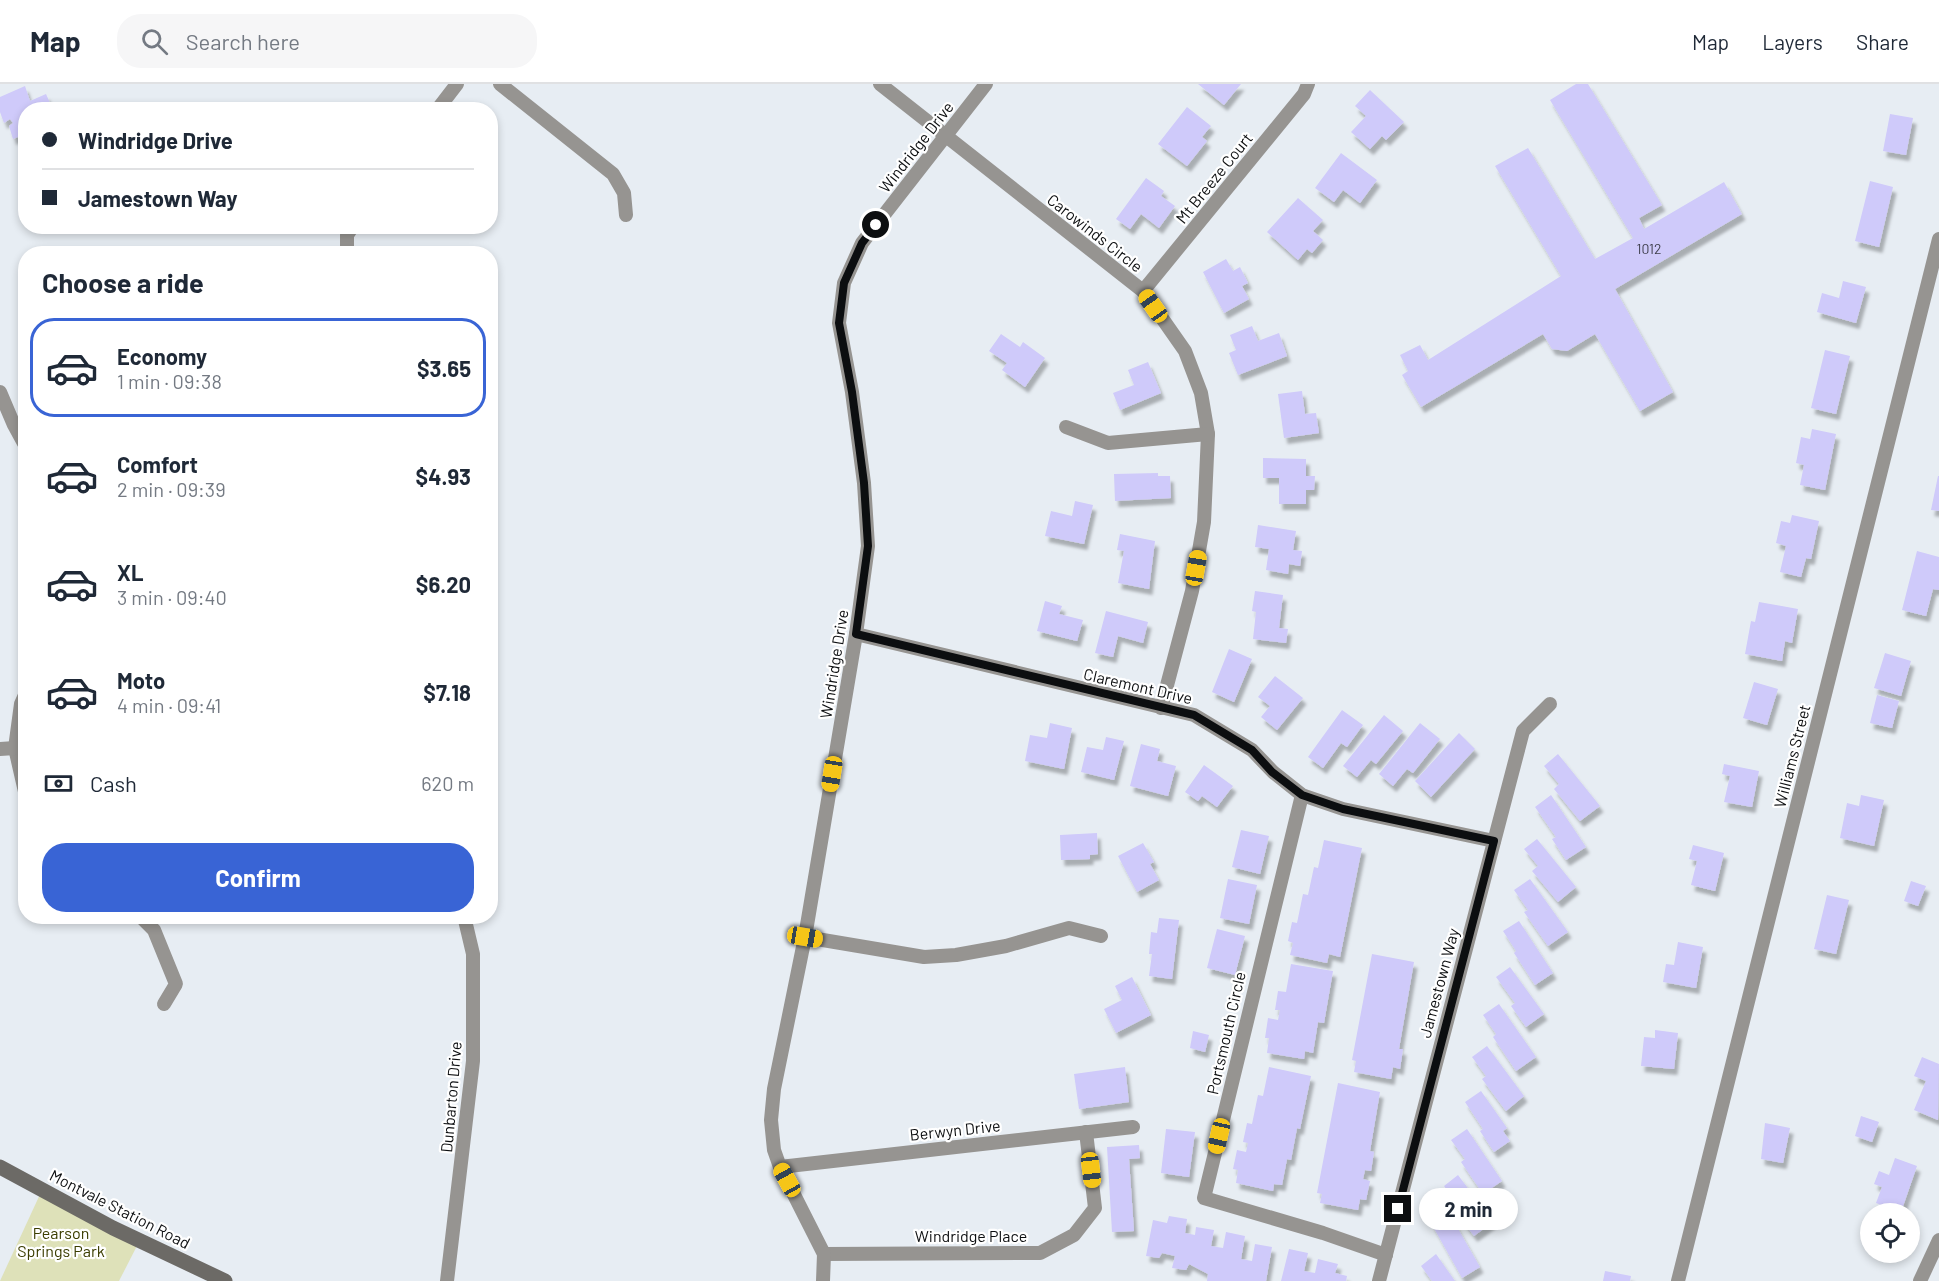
<!DOCTYPE html>
<html lang="en">
<head>
<meta charset="utf-8">
<style>
  body { margin:0; font-family:Barlow,sans-serif; background:#f6f6f7; color:#1f2937; height:100vh; display:flex; flex-direction:column; font-size:22px; white-space:nowrap }
  * { box-sizing:border-box; margin:0 }
  p { font-size:20px; color:#747a83 }
  .icon { flex:none; width:33px; height:33px; fill:none; stroke:currentColor; stroke-width:2; stroke-linecap:round; stroke-linejoin:round }
  .map { position:relative; flex:1; overflow:hidden }
  .sheet { position:absolute; left:18px; top:162px; width:480px; height:678px; display:flex; flex-direction:column; background:#fff; border-radius:24px; box-shadow:0 3px 9px #0003 }
  .sheet>* { flex:none }
  .guide { position:absolute; left:18px; top:18px; width:480px; height:132px; border-radius:24px; box-shadow:0 3px 9px #0003; display:grid; align-content:center; height:132px; padding:0 24px; background:#fff }
  .tools { position:absolute; left:1860px; top:1119px; display:grid; gap:12px }
  .tools a { display:grid; place-items:center; width:60px; height:60px; border-radius:50%; background:#fff; box-shadow:0 3px 9px #0003; font-size:30px }
  .end { position:absolute; width:27px; height:27px; margin:-14px; border:8px solid #0c0e10; background:#fff; box-shadow:0 0 0 3px #fff }
  .from { border-radius:50% }
  .bubble { position:absolute; height:42px; border-radius:21px; background:#fff; box-shadow:0 3px 9px #0003; font-size:20px; font-weight:700; line-height:42px; text-align:center }
  .car { position:absolute; width:18px; height:36px; margin:-18px -9px; border-radius:8px; box-shadow:0 0 4px 2px #0007; background:linear-gradient(#f5c518 24%,#345 0 40%,#f5c518 0 76%,#345 0 86%,#f5c518 0) }
  .guide b { display:flex; align-items:center; gap:21px; height:57px; font-size:22px }
  .guide b+b { border-top:2px solid #e0e1e3 }
  .guide i { width:15px; height:15px; background:#1f2937 }
  ul { padding:0; list-style:none }
  li { display:flex; align-items:center; gap:18px; height:99px; margin:0 12px 9px; padding:0 12px; border:3px solid transparent; border-radius:24px }
  li div { flex:1 }
  li b { display:block; font-size:22px }
  li em { font-style:normal; font-weight:700 }
  li.on { border-color:#3964d5 }
  li>.icon { width:54px; height:54px; stroke-width:1.5 }
  h2 { padding:0 24px; font-size:27px; line-height:72px }
  .pay { display:flex; align-items:center; gap:15px; height:66px; padding:0 24px; font-size:22px }
  .pay p { margin-inline-start:auto }
  .primary-button { display:flex; gap:12px; margin-top:auto; padding:12px 24px }
  .primary-button a { flex:1; height:69px; border-radius:24px; background:#3964d5; color:#fff; font-size:24px; font-weight:700; line-height:69px; text-align:center }
  header { display:flex; align-items:center; gap:36px; box-sizing:border-box; height:84px; padding:0 30px; background:#fff; border-bottom:2px solid #e0e1e3 }
  header strong { font-size:28px }
  nav { display:flex; gap:33px; margin-inline-start:auto; font-size:21px }
  .search { width:420px; height:54px; background:#f6f6f7; display:flex; align-items:center; gap:15px; box-sizing:border-box; padding:0 21px; border-radius:24px; color:#747a83; font-size:22px }
  .map>svg:first-child { display:block }
  .green { fill:#dee1b9 }
  .building { fill:#cfcafa; filter:url(#shadow) }
  .lines { fill:none; stroke-linecap:round; stroke-linejoin:round }
  .street { stroke:#969491; stroke-width:14 }
  .secondary { stroke:#6c6a66; stroke-width:15 }
  .route { stroke:#0c0e10; stroke-width:8 }
  .labels { text-anchor:middle; stroke-width:4.5; stroke-linejoin:round; paint-order:stroke }
  .number-label { font-size:14px; fill:#3d3d4a }
  .street-label { font-size:16px; fill:#0c0e10; stroke:#fff }
  .park-label { font-size:16px; fill:#3b3d00; stroke:#fff }
</style>
</head>
<body>
<header>
<strong>Map</strong>
<div class="search"><svg class="icon" aria-label="search" viewBox="0 0 24 24"><circle cx="10" cy="10" r="6"/><path d="M15 15l6 6"/></svg>Search here</div>
<nav><a>Map</a><a>Layers</a><a>Share</a></nav>
</header>
<div class="map">
<svg width="1939" height="1197" viewBox="0 0 1939 1197">
  <defs>
    <filter id="shadow"><feDropShadow dx="3.5" dy="6" stdDeviation="1.5" flood-color="#0004"/></filter>
  </defs>
  <rect width="100%" height="100%" fill="#e7edf3"/>
  <!-- green -->
  <path class="green" d="M42,1106l98,50 -21,41h-119z"/>
  <!-- building -->
  <g class="building">
    <path d="M1198,0h43l-17,21z"/>
    <path d="M1576,0h12l74,121 -23,13 5,11 80,-47 18,32 -127,75 58,103 -33,19 -45,-77 -28,17 -15,-2 -9,-15 -122,73 -19,-32 6,-4 -8,-16 20,-10 8,15 133,-84 -66,-110 33,-18 67,111 38,-21 -83,-138z"/>
    <path d="M25,2l5,15 16,-7 4,9 8,7h-32v45h-2l-6,-18 -5,2 -4,-13 4,-3 -3,-4 -6,4 -4,-11v-15z"/>
    <path d="M1370,6l34,32 -18,18 -4,-4 -12,13 -19,-17 15,-16 -11,-10z"/>
    <path d="M1187,23l24,19 -9,11 5,4 -20,25 -29,-22z"/>
    <path d="M1890,30l23,4 -7,37 -23,-4z"/>
    <path d="M1341,69l36,27 -17,23 -17,-13 -9,12 -19,-14z"/>
    <path d="M1146,94l18,13 -3,5 14,10 -16,22 -18,-14 -11,15 -14,-10z"/>
    <path d="M1870,97l23,6 -14,60 -24,-6z"/>
    <path d="M1298,114l25,22 -10,11 10,9 -11,13 -5,-4 -9,11 -31,-28z"/>
    <path d="M1226,175l7,12 7,-4 8,16 -6,3 7,13 -25,14 -21,-41z"/>
    <path d="M1843,197l23,6 -10,36 -39,-11 5,-19 17,5z"/>
    <path d="M1252,242l6,15 21,-8 8,23 -49,19 -9,-22 7,-3 -6,-15z"/>
    <path d="M1001,250l19,13 3,-5 22,16 -20,29 -23,-17 5,-7 -18,-12z"/>
    <path d="M1825,266l25,6 -14,58 -25,-6z"/>
    <path d="M1148,278l13,31 -41,17 -7,-17 21,-8 -6,-15z"/>
    <path d="M1302,307l3,23 11,-1 3,20 -35,5 -6,-44z"/>
    <path d="M1812,345l24,5 -11,56 -25,-5 4,-20 -8,-2 5,-26 9,2z"/>
    <path d="M1263,374l43,1v17h9l-1,14h-8v14h-27v-26h-16z"/>
    <path d="M1158,389v3h12l1,22 -56,3 -1,-27z"/>
    <path d="M1938,392h1v35l-8,-1z"/>
    <path d="M1075,417l18,4 -9,39 -39,-8 6,-25 21,5z"/>
    <path d="M1792,431l27,6 -8,38 -5,-1 -5,19 -21,-5 6,-26 -10,-3 5,-22 9,2z"/>
    <path d="M1258,441l38,6 -3,19 9,1 -2,15 -11,-2 -1,10 -22,-4 3,-21 -14,-2z"/>
    <path d="M1120,450l35,7 -6,48 -31,-6 6,-32 -7,-1z"/>
    <path d="M1917,467l22,6v33l-6,-1 -7,27 -24,-6z"/>
    <path d="M1255,507l28,4 -4,33 9,1 -2,14 -33,-4 3,-27 -4,-1z"/>
    <path d="M1045,517l17,5 -3,8 24,6 -6,21 -40,-10z"/>
    <path d="M1759,518l39,7 -6,34 -7,-2 -3,20 -37,-7 6,-33 4,1z"/>
    <path d="M1106,527l42,11 -5,21 -25,-7 -5,21 -18,-4z"/>
    <path d="M1229,565l23,10 -18,43 -22,-10z"/>
    <path d="M1885,569l26,8 -10,35 -27,-8z"/>
    <path d="M1275,592l28,22 -26,32 -16,-13 9,-11 -12,-9z"/>
    <path d="M1754,598l24,7 -11,36 -24,-7z"/>
    <path d="M1877,611l22,6 -7,27 -22,-5z"/>
    <path d="M1342,626l21,15 -16,22 -6,-4 -18,25 -15,-11z"/>
    <path d="M1384,631l19,16 -27,33 -5,-4 -14,17 -14,-11z"/>
    <path d="M1050,639l22,5 -8,41 -39,-8 5,-26 17,3z"/>
    <path d="M1420,639l20,16 -27,34 -6,-4 -14,17 -14,-12z"/>
    <path d="M1459,649l16,16 -44,48 -16,-16z"/>
    <path d="M1106,653l18,4 -10,39 -33,-8 6,-25 16,3z"/>
    <path d="M1141,660l19,5 -3,12 19,5 -8,30 -38,-10z"/>
    <path d="M1558,670l42,52 -20,15 -26,-32 5,-5 -15,-18z"/>
    <path d="M1724,680l35,7 -7,36 -28,-5 6,-26 -8,-2z"/>
    <path d="M1204,681l29,21 -16,21 -15,-11 -4,5 -13,-9z"/>
    <path d="M1551,711l35,52 -20,13 -14,-21 4,-2 -21,-30z"/>
    <path d="M1861,711l23,5 -10,46 -34,-8 7,-35 12,3z"/>
    <path d="M1241,746l28,6 -9,38 -28,-7z"/>
    <path d="M1097,749l1,21 -8,1v4l-29,1 -1,-25z"/>
    <path d="M1537,755l39,48 -18,15 -26,-31 6,-5 -14,-17z"/>
    <path d="M1324,756l38,8 -22,109 -11,-3 -2,9 -37,-8 3,-12 -5,-2 4,-19 5,1 6,-29 5,1 6,-28 4,1z"/>
    <path d="M1143,759l11,19 -4,2 9,16 -22,12 -19,-36z"/>
    <path d="M1693,761l31,8 -9,38 -24,-6 6,-24 -8,-2z"/>
    <path d="M1228,795l29,6 -8,39 -29,-6z"/>
    <path d="M1530,795l38,53 -20,14 -24,-34 4,-2 -14,-20z"/>
    <path d="M1911,797l15,5 -8,20 -14,-5z"/>
    <path d="M1827,811l22,5 -13,54 -22,-5z"/>
    <path d="M1159,834l20,2 -7,59 -23,-3 3,-22h-3l2,-22 6,1z"/>
    <path d="M1519,837l34,52 -18,12 -21,-32 2,-2 -13,-20z"/>
    <path d="M1217,845l28,7 -10,39 -28,-7z"/>
    <path d="M1678,858l25,5 -7,41 -33,-6 3,-18 8,1z"/>
    <path d="M1372,870l42,8 -15,87h4l-3,20 -7,-2 -2,12 -37,-7 2,-11 -4,-1z"/>
    <path d="M1291,880l42,7 -9,52 -6,-1 -5,31 -8,-2 -1,8 -37,-6 2,-15h-4l3,-20 10,2 2,-10h-5l3,-19 8,1z"/>
    <path d="M1510,883l34,47 -18,13 -15,-21 4,-3 -19,-26z"/>
    <path d="M1132,893l19,38 -35,18 -12,-24 18,-9 -7,-14z"/>
    <path d="M1499,920l37,53 -20,14 -23,-34 3,-3 -13,-19z"/>
    <path d="M1655,946l23,3 -4,36 -33,-3 3,-29 11,1z"/>
    <path d="M1193,947l16,4 -4,17 -15,-4z"/>
    <path d="M1487,962l37,50 -18,15 -24,-32 4,-3 -14,-19z"/>
    <path d="M1922,973l17,7 -1,56 -24,-10 12,-29 -12,-5z"/>
    <path d="M1125,983l4,35 -50,7 -5,-35z"/>
    <path d="M1269,983l42,9 -11,53 -3,-1 -6,32 -4,-1 -5,26 -8,-1 -1,7 -37,-8 2,-13 -5,-1 4,-19 9,2 2,-9 -5,-1 4,-19 5,1 6,-29 5,1z"/>
    <path d="M1338,999l42,9 -10,59 4,1 -3,19 -6,-1 -2,9 7,2 -4,19 -6,-1 -2,11 -38,-7 2,-9 -5,-1z"/>
    <path d="M1481,1007l26,37 -4,3 7,10 -16,11 -14,-21 3,-2 -18,-27z"/>
    <path d="M1861,1032l18,6 -7,20 -17,-6z"/>
    <path d="M1765,1039l25,5 -7,35 -22,-4z"/>
    <path d="M1166,1045l29,3 -6,45 -28,-4z"/>
    <path d="M1467,1045l35,52 -19,13 -22,-32 4,-3 -14,-19z"/>
    <path d="M1139,1061l1,13 -11,1 5,72 -22,1 -5,-85z"/>
    <path d="M1895,1074l22,8 -16,46 -25,-9 6,-16 -8,-3 5,-13 10,4z"/>
    <path d="M1458,1091l35,47 -19,14 -16,-21 5,-4 -19,-25z"/>
    <path d="M1449,1129l31,54 -18,11 -31,-55z"/>
    <path d="M1169,1132l18,3 -2,14 10,2 1,-8 18,3 -3,16 12,2 3,-16 19,4 -4,23 11,2 3,-17 17,3 -6,34h-59l1,-7 -19,-10 -3,6 -14,-2 3,-12 -13,-3 -3,5 -13,-2 7,-36 14,3z"/>
    <path d="M1289,1165l19,4 -4,18 11,2 3,-14 20,5 -3,9 12,3 -1,5h-65z"/>
    <path d="M1436,1170l19,27h-23l-11,-15z"/>
    <path d="M1605,1187l26,5 -1,5h-27z"/>
  </g>
  <g class="lines">
    <!-- street -->
    <g class="street">
      <path d="M500,0l113,90 11,19 2,22"/>
      <path d="M880,0l263,207 42,60 16,42 7,41 -4,88 -12,69 -31,117"/>
      <path d="M437,26l20,-26"/>
      <path d="M347,170v-19l6,-9"/>
      <path d="M1143,207l161,-197 4,-10"/>
      <path d="M0,308l14,33 12,22"/>
      <path d="M1066,343l42,16 100,-9"/>
      <path d="M856,550l338,81 58,35 21,22 29,23 41,14 151,32"/>
      <path d="M26,609l-5,11 -6,44 11,48"/>
      <path d="M0,665l15,-1"/>
      <path d="M1302,711l-98,403 119,35 63,22"/>
      <path d="M140,832l14,14 22,54 -12,20"/>
      <path d="M805,853l119,20 32,-2 50,-9 63,-18 32,8"/>
      <path d="M780,1083l353,-40"/>
      <path d="M824,1170l216,-1 34,-18 21,-27 -9,-76"/>
      <path d="M447,1197l26,-220v-107l-9,-38"/>
      <path d="M823,1197l1,-27 -44,-87 -6,-17 -3,-30 3,-31 31,-152 51,-303 12,-88 -4,-63 -12,-91 -13,-69 5,-40 18,-40 124,-159"/>
      <path d="M1379,1197l144,-550 27,-27"/>
      <path d="M1678,1197l261,-1042"/>
      <path d="M1920,1197l19,-41"/>
    </g>
    <!-- secondary -->
    <path class="secondary" d="M0,1083l113,61 112,53"/>
  </g>
  <g class="lines">
    <!-- route -->
    <path class="route" d="M876,141l-14,18 -18,40 -5,40 13,69 12,91 4,63 -12,88 338,81 58,35 20,22 30,23 41,14 151,32 -96,368"/>
  </g>
  <g class="labels">
    <!-- number labels -->
    <g class="number-label">
      <text x="1649" y="170">1012</text>
    </g>
    <!-- street labels -->
    <g class="street-label">
      <text transform="translate(916 63) rotate(-52)" y="6">Windridge Drive</text>
      <text transform="translate(1214 94) rotate(-51)" y="6">Mt Breeze Court</text>
      <text transform="translate(1095 149) rotate(38)" y="6">Carowinds Circle</text>
      <text transform="translate(834 580) rotate(-81)" y="6">Windridge Drive</text>
      <text transform="translate(1138 602) rotate(13)" y="6">Claremont Drive</text>
      <text transform="translate(1792 672) rotate(-76)" y="6">Williams Street</text>
      <text transform="translate(1439 899) rotate(-75)" y="6">Jamestown Way</text>
      <text transform="translate(1226 949) rotate(-77)" y="6">Portsmouth Circle</text>
      <text transform="translate(451 1013) rotate(-85)" y="6">Dunbarton Drive</text>
      <text transform="translate(955 1046) rotate(-6)" y="6">Berwyn Drive</text>
      <text transform="translate(120 1125) rotate(27)" y="6">Montvale Station Road</text>
      <text x="971" y="1158">Windridge Place</text>
    </g>
    <!-- park labels -->
    <g class="park-label">
      <text x="61" y="1155">Pearson<tspan x="61" dy="18">Springs Park</tspan></text>
    </g>
  </g>
</svg>
<div class="tools">
<a><svg class="icon" aria-label="locate" viewBox="0 0 24 24"><circle cx="12" cy="12" r="6"/><path d="M12 2v4M12 18v4M2 12h4M18 12h4"/></svg></a>
</div>
<i class="end from" style="left:876px;top:141px"></i>
<i class="end" style="left:1398px;top:1125px"></i>
<div class="bubble" style="left:1419px;top:1104px;width:99px">2 min</div>
<i class="car" style="left:1153px;top:222px;rotate:325deg"></i>
<i class="car" style="left:1196px;top:484px;rotate:10deg"></i>
<i class="car" style="left:832px;top:690px;rotate:189deg"></i>
<i class="car" style="left:805px;top:853px;rotate:100deg"></i>
<i class="car" style="left:1219px;top:1052px;rotate:193deg"></i>
<i class="car" style="left:1091px;top:1086px;rotate:173deg"></i>
<i class="car" style="left:787px;top:1096px;rotate:331deg"></i>
<div class="guide">
<b><i class="from"></i>Windridge Drive</b>
<b><i></i>Jamestown Way</b>
</div>
<section class="sheet">
<h2>Choose a ride</h2>
<ul>
<li class="on"><svg class="icon" aria-label="car" viewBox="0 0 24 24"><path d="M5 17H2v-5l4-1 3-4h7l3 4 3 1v5h-3M9 17h6M6 11h13"/><circle cx="7" cy="17" r="2"/><circle cx="17" cy="17" r="2"/></svg><div><b>Economy</b><p>1 min · 09:38</p></div><em>$3.65</em></li>
<li><svg class="icon" aria-label="car" viewBox="0 0 24 24"><path d="M5 17H2v-5l4-1 3-4h7l3 4 3 1v5h-3M9 17h6M6 11h13"/><circle cx="7" cy="17" r="2"/><circle cx="17" cy="17" r="2"/></svg><div><b>Comfort</b><p>2 min · 09:39</p></div><em>$4.93</em></li>
<li><svg class="icon" aria-label="car" viewBox="0 0 24 24"><path d="M5 17H2v-5l4-1 3-4h7l3 4 3 1v5h-3M9 17h6M6 11h13"/><circle cx="7" cy="17" r="2"/><circle cx="17" cy="17" r="2"/></svg><div><b>XL</b><p>3 min · 09:40</p></div><em>$6.20</em></li>
<li><svg class="icon" aria-label="car" viewBox="0 0 24 24"><path d="M5 17H2v-5l4-1 3-4h7l3 4 3 1v5h-3M9 17h6M6 11h13"/><circle cx="7" cy="17" r="2"/><circle cx="17" cy="17" r="2"/></svg><div><b>Moto</b><p>4 min · 09:41</p></div><em>$7.18</em></li>
</ul>
<div class="pay"><svg class="icon" aria-label="cash" viewBox="0 0 24 24"><path d="M3 7h18v10H3z"/><circle cx="12" cy="12" r="2"/></svg>Cash<p>620 m</p></div>
<div class="primary-button"><a>Confirm</a></div>
</section>
</div>
</body>
</html>
